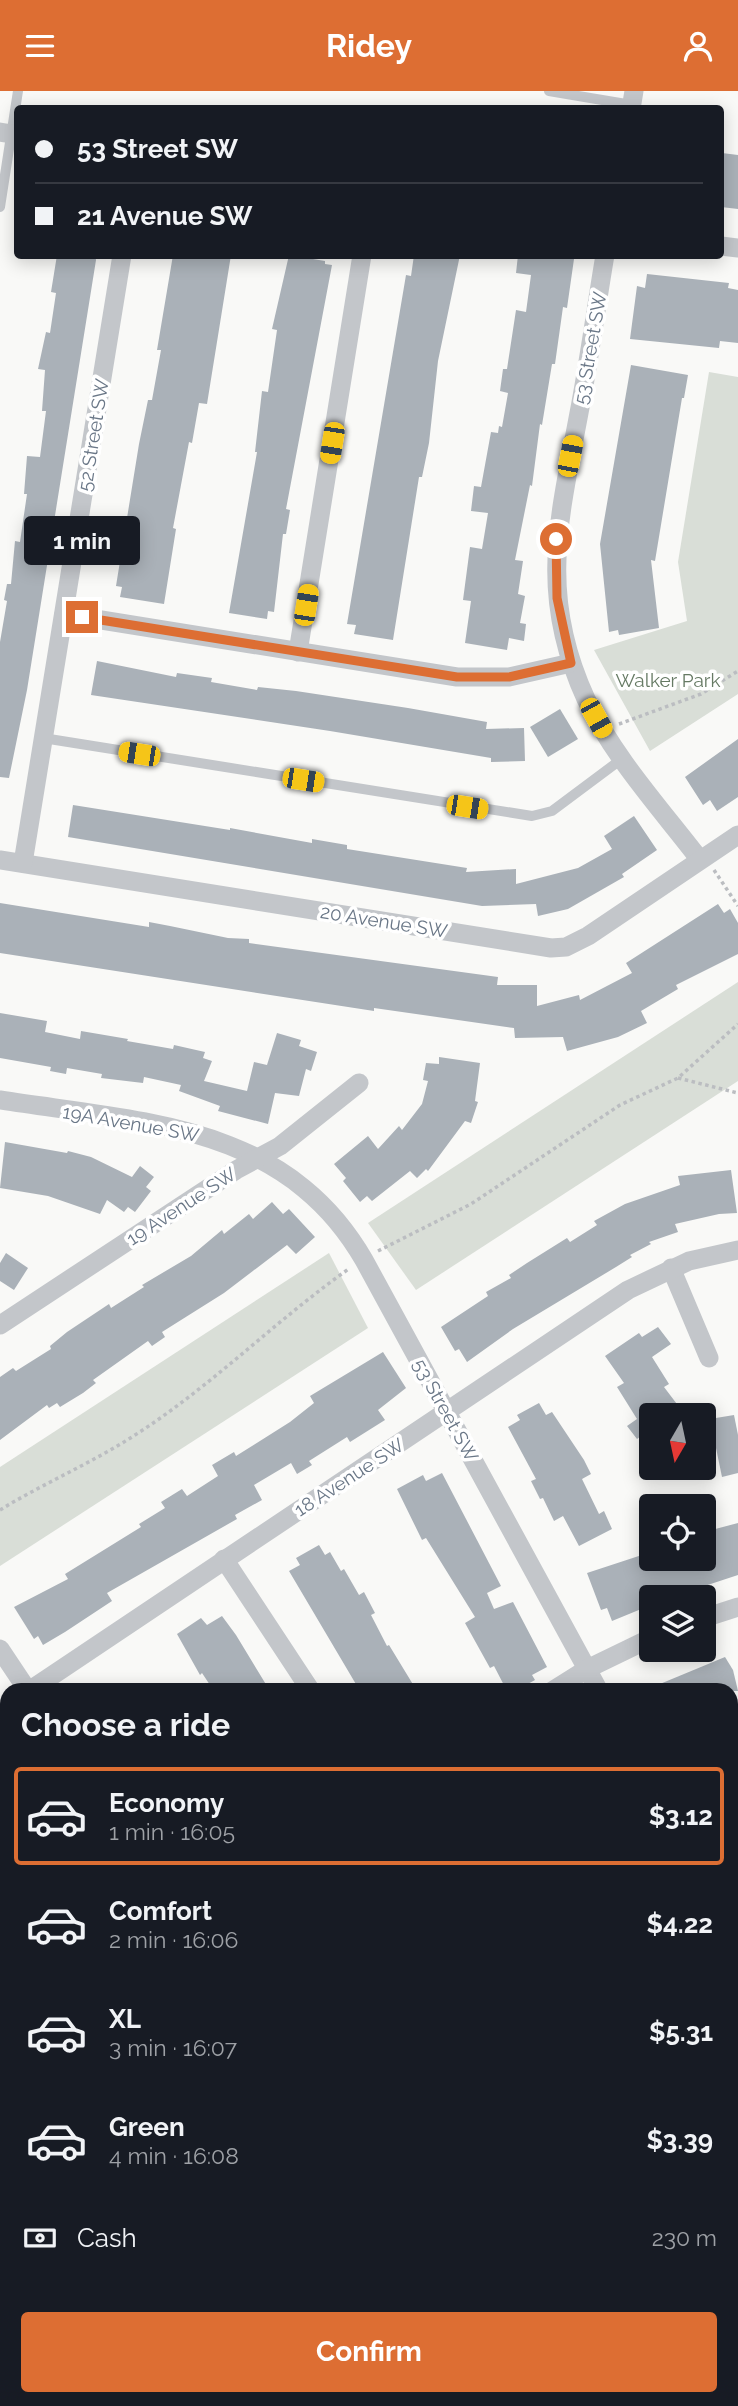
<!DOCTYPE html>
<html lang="en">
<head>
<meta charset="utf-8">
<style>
  body { margin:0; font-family:Raleway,sans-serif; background:#242831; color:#f1f3f6; height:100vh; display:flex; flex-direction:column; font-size:26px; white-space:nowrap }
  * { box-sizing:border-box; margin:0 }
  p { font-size:23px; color:#9ea1a6 }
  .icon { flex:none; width:38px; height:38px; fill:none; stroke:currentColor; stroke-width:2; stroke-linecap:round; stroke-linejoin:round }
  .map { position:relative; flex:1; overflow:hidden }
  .details { position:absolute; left:0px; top:1592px; width:738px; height:723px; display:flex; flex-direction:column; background:#171b24; border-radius:21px 21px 0 0; box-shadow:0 4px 18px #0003 }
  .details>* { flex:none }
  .guide { position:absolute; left:14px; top:14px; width:710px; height:154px; border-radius:7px; box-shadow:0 4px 18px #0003; display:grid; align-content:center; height:154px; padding:0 21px; background:#171b24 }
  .needle { width:46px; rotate:189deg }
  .controls { position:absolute; left:639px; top:1312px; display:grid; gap:14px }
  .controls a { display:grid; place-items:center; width:77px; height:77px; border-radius:7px; background:#171b24; box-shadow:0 4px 18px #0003; font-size:35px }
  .end { position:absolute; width:32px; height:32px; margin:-16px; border:9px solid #dd6e33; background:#fff; box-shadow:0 0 0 4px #fff }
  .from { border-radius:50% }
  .bubble { position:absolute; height:49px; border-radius:7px; background:#171b24; box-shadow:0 4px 18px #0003; font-size:23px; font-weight:700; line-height:49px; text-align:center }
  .car { position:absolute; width:21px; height:42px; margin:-21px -10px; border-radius:9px; box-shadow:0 0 5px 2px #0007; background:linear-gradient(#f5c518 24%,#345 0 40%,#f5c518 0 76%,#345 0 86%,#f5c518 0) }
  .guide b { display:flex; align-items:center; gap:24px; height:66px; font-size:26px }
  .guide b+b { border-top:2px solid #363941 }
  .guide i { width:18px; height:18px; background:#f1f3f6 }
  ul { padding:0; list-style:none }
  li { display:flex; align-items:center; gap:21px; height:98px; margin:0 14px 10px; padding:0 7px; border:4px solid transparent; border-radius:7px }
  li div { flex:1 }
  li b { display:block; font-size:26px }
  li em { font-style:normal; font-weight:700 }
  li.on { border-color:#dd6e33 }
  li>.icon { width:63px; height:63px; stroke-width:1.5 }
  h2 { padding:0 21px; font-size:32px; line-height:84px }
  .pay { display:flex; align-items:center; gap:18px; height:77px; padding:0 21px; font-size:26px }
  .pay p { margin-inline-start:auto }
  .button { display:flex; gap:14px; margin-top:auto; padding:14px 21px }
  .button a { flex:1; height:80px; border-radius:7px; background:#dd6e33; color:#fff; font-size:28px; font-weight:700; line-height:80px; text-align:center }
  header { display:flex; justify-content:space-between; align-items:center; height:91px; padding:0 21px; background:#dd6e33; color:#fff; font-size:32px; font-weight:700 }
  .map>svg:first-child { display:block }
  .built { fill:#e7e8e8 }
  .green { fill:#d9ded7 }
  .building { fill:#aab1b8 }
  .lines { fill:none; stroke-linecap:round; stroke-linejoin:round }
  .path { stroke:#bbbdc1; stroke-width:3.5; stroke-dasharray:3.5 3.5; stroke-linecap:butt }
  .service { stroke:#c3c6ca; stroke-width:10 }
  .minor { stroke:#c3c6ca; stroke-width:19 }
  .tertiary { stroke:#c3c6ca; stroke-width:23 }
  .route { stroke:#dd6e33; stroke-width:9 }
  .labels { text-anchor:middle; stroke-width:7; stroke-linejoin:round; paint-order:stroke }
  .street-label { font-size:19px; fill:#6a7787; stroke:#fff }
  .park-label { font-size:19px; fill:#667a64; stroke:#fff }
</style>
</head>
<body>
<header><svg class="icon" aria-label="menu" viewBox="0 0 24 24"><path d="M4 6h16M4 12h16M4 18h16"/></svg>Ridey<svg class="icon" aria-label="person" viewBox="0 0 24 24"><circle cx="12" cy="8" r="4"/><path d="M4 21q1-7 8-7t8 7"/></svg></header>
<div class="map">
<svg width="738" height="2315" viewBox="0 0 738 2315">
  <rect width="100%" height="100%" fill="#f9f9f7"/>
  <!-- built -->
  <path class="built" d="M0,2039l7,1v268h494l5,7h-506z"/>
  <!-- green -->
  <g class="green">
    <path d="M709,281l29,5v317l-88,57 -56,-101 93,-29 -9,-59z"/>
    <path d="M738,891v99l-322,209 -48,-67z"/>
    <path d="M329,1162l39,75 -368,238v-99z"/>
    <path d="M50,2308h412l5,7h-418z"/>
  </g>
  <!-- building -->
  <g class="building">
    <path d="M722,62l16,2v54l-17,-2z"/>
    <path d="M57,164h38l1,5 -69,430 -18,88 -9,-1v-135l7,-41 -3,-1 3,-16h4l4,-43 5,1 7,-48h-3l3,-38 13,1 6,-46h-4l3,-41 -7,-1 8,-37 4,1 6,-40 -5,-1z"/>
    <path d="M173,164h58l-24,149 -8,-1 -7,40 -3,-1 -16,86 3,1 -12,75 -44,-7 2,-10 -6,-1 23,-142 9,-44h4l9,-50h-4z"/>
    <path d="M289,164l36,6v3l7,1 -46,244 4,1 -4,24h-3l-9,78 -6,-1 -1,8 -38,-6 28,-161h-2l7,-61 6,1 9,-62 -5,-1z"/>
    <path d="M414,164h46l-22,106 -9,82 -7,34h-3l-26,163 -39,-6 2,-9 -9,-1 59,-349 5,1z"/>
    <path d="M518,164h37l19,4 -7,49 -4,-1 -8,57h-3l-10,61 -2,-1 -8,62 -2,-1 -15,75 8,1 -5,33 7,2 -5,27 6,1 -2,17 -15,-3 -2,12 -42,-7 6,-42 -8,-1 7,-53 12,2 6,-36 -17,-2 3,-25 7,1 10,-55 7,1 1,-7 3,1 6,-34 -8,-2 3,-22h4l9,-59 10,2 5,-37 -15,-2z"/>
    <path d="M647,183l82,9 -1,5 10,2v53l-18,-2 -1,7 -89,-9 7,-53 8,2z"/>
    <path d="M631,274l57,10 -4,23h-2l-27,163 -4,-1 8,68 -40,7 -1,-5 -9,2 -9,-88z"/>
    <path d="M97,570l79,16 1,-4 35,5 -1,4 46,8 1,-3 38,4 112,17 79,14 -1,7 38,-1 1,33 -34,1v-4l-161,-27 -239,-36z"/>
    <path d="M560,618l18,30 -30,18 -18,-30z"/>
    <path d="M738,648v58l-21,14 -7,-11 -7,5 -18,-28z"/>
    <path d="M73,714l157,25v-2l82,15v-4l35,6v4l120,19 -1,4 50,-3v15l62,-16 34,-19 -8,-13 30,-20 23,34 -35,24 2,3 -56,32 -30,7 -2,-12 -54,2 -414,-69z"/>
    <path d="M0,812l149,24v-5l21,4 58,12 21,1v4l249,34 -1,8h40v21l42,-11 1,5 52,-27 -6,-10 92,-59 6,9 6,-4 8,14v31l-62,31 2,4 -37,22 6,12 -29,14 -51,14 -4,-14 -48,1 -1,-10 -140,-20v3l-374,-58z"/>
    <path d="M0,922l47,8 -2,11 35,7 1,-8 47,8 -1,2 46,8 1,-4 31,7 -2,6 9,3 -8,20 43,10 7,-29 13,3 10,-32 24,7 -2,6 18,6 -6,19 -5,-2 -7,27 -24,-3 -7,31 -50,-13 2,-5 -41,-15 2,-6 -37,-8 -1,6 -42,-5 1,-4 -35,-6 -1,6 -16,-3 1,-4 -51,-9z"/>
    <path d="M439,966l41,6 -5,38 3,1 -7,21 -6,-2 -37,50 -2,-2 -9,9 -7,-7 -38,30 -5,-5 -7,6 -17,-21 3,-3 -12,-14 34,-28 10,13 21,-23 3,4 20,-26 6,-23 -5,-1 3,-17 13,1z"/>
    <path d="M5,1051l62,11 1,-2 23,6 41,20 8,-11 14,11 -8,10 5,4 -16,21 -7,-5 -4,5 -17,-12 -7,14 -52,-18 -48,-8z"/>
    <path d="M731,1079l6,43 -18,1 -44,10 3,8 -29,10 2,2 -21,11 2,2 -16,10 -103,62 -46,33 -8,-13 -4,2 -14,-24 47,-31 -2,-4 25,-14 -2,-3 18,-12 40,-25 3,4 27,-17 -3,-4 31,-17 55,-19 -2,-9z"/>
    <path d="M272,1111l11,12 6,-5 26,28 -19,17 -9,-9 -63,48 -62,39 3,5 -13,9 -4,-5 -55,39 3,3 -13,10 -23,14 -3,-4 -8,5 -2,-3 -47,35v-63l13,-9 3,3 35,-22 -1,-3 17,-14 42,-28 2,4 33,-21 -2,-2 49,-29 31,-26 2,4 25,-20 4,5z"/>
    <path d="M6,1162l22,15 -14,22 -14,-9v-18z"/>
    <path d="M658,1236l13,17 -19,13 17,27 -5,3 22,29h-35v26l-6,-9 -8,6 -10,-13 10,-7 -20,-32 7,-4 -19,-27 34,-23 3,4z"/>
    <path d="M383,1261l23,36 -28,22 7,10 -35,22 -3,-5 -38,24 3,4 -15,9 -6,-11 -37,22 8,15 -27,15 2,4 -130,74 5,8 -47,31 -22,13 -5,-9 -4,3 -20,-32 54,-28 -3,-5 76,-47 -2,-3 26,-16 -4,-6 21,-13 5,7 31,-20 -6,-11 22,-13 2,4 54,-34 24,-19 -4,-7z"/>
    <path d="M539,1312l7,12 6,-3 32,48 7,14 -9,5 17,35 5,-3 8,18 -33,17 -16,-30 -9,5 -11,-23 -3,1 -9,-18 5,-2 -28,-52 12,-7 -3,-5z"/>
    <path d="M734,1324l4,20v38l-16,4 -12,-58z"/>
    <path d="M442,1382l59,113 -14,7 7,16 19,-7 34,65 -15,8 3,5 -20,11h-8l-13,-25 -4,2 -25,-45 10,-6 -49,-79 -4,2 -25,-51 26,-14 3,6z"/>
    <path d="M738,1432v52l-70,23h-17v7l-39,16 -5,-13 -6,2 -14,-37 64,-21v7h53v-27z"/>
    <path d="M319,1454l6,10 5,-3 11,19 3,-2 15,26 5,-3 11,21 -4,2 16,31 2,-1 28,46h-57l-71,-120 11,-6 -4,-7z"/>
    <path d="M222,1525l14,19 34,56h-56l-12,-18 -2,2 -23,-41 24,-16 6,7z"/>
    <path d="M725,1566l8,13 5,21h-95z"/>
  </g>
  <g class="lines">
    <!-- path -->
    <g class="path">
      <path d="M619,633l82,-30 37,-23"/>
      <path d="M714,779l24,36"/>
      <path d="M678,987l60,15"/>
      <path d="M378,1160l93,-47 149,-99 58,-27 60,-54"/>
      <path d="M0,1419c44,-27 92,-47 135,-75 77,-49 141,-115 215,-167"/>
      <path d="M0,2035l7,1"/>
      <path d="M3,2294l4,-24"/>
      <path d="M513,2308l5,7"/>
    </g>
    <!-- service -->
    <g class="service">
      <path d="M549,0l83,14"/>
      <path d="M0,116l18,-116"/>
      <path d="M43,647l489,78 20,-5 71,-53"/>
      <path d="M732,1653l6,-2"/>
      <path d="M0,1781l7,13"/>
      <path d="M732,1946l6,-4"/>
      <path d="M23,2315l1,-7"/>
    </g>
    <!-- minor -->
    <g class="minor">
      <path d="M631,18l3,-18"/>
      <path d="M0,41l18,3"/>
      <path d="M721,155l17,2"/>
      <path d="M605,164c-9,53 -16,106 -26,158 -20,107 -41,182 7,286 28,59 75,110 114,161"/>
      <path d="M64,523l393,63h52l62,-14"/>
      <path d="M298,561l64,-397"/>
      <path d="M0,769l551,88 15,-1 22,-11 150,-101"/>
      <path d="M23,772l99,-608"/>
      <path d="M0,1009c140,22 285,23 364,160l235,431"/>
      <path d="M671,1177l38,90"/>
      <path d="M0,1234l236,-155 44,-24 79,-63"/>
      <path d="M224,1468l87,132"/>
      <path d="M704,1527l34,-11"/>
      <path d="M0,1558l28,42"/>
      <path d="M29,1600l599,-401 61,-29 49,-11"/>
      <path d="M552,1600l35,-22 64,-31"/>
      <path d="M732,2102l6,-5"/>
      <path d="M732,2295l6,12"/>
    </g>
    <!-- tertiary -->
    <g class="tertiary">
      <path d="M732,1800l6,-3"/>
      <path d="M0,1995l7,1"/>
      <path d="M558,2308l4,7"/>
    </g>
  </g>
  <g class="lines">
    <!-- route -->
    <path class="route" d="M82,526l375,60h52l62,-14 -14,-65 -1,-59"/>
  </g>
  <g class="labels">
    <!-- street labels -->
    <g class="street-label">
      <text transform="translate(590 257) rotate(-80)" y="7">53 Street SW</text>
      <text transform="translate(93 344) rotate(-81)" y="7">52 Street SW</text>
      <text transform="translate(384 830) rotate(9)" y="7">20 Avenue SW</text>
      <text transform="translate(131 1032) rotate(10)" y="7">19A Avenue SW</text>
      <text transform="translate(181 1115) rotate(-33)" y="7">19 Avenue SW</text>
      <text transform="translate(446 1319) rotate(61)" y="7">53 Street SW</text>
      <text transform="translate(349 1386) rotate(-33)" y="7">18 Avenue SW</text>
    </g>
    <!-- park labels -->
    <g class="park-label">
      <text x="668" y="596">Walker Park</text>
    </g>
  </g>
</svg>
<div class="controls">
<a><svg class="needle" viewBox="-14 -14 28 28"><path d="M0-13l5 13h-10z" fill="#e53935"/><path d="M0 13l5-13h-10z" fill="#9ea1a6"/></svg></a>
<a><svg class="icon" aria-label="locate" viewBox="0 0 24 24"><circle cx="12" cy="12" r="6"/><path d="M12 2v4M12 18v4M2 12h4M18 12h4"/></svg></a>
<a><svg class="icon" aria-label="layers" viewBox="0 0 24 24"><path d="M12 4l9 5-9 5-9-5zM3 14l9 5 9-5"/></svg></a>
</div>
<i class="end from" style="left:556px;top:448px"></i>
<i class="end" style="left:82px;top:526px"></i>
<div class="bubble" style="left:24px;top:425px;width:116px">1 min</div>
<i class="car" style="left:332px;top:352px;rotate:189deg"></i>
<i class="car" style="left:570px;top:365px;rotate:11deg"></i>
<i class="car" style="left:306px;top:514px;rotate:9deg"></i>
<i class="car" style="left:596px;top:627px;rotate:151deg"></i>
<i class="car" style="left:139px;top:663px;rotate:279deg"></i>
<i class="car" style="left:303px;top:689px;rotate:99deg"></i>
<i class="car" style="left:467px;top:716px;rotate:99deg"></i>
<div class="guide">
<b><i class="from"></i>53 Street SW</b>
<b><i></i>21 Avenue SW</b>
</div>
<section class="details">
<h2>Choose a ride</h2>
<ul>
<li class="on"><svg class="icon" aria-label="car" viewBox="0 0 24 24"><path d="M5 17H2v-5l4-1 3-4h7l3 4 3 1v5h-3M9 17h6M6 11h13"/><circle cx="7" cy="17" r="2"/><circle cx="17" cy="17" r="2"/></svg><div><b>Economy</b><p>1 min · 16:05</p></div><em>$3.12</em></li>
<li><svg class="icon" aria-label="car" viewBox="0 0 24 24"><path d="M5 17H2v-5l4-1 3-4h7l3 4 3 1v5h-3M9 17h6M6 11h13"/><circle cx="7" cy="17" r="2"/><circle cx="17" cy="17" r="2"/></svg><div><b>Comfort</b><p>2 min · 16:06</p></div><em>$4.22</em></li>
<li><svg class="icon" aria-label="car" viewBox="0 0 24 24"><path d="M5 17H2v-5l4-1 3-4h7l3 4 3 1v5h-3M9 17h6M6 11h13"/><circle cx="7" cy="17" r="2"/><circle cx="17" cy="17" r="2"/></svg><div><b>XL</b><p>3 min · 16:07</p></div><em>$5.31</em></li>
<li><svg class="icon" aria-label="car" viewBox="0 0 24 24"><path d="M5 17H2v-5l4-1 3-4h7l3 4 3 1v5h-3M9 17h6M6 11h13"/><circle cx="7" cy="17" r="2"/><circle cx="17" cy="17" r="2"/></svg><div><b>Green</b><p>4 min · 16:08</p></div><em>$3.39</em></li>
</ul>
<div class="pay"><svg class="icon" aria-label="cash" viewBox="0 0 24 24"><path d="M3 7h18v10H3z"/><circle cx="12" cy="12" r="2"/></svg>Cash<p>230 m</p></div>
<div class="button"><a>Confirm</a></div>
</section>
</div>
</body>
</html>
